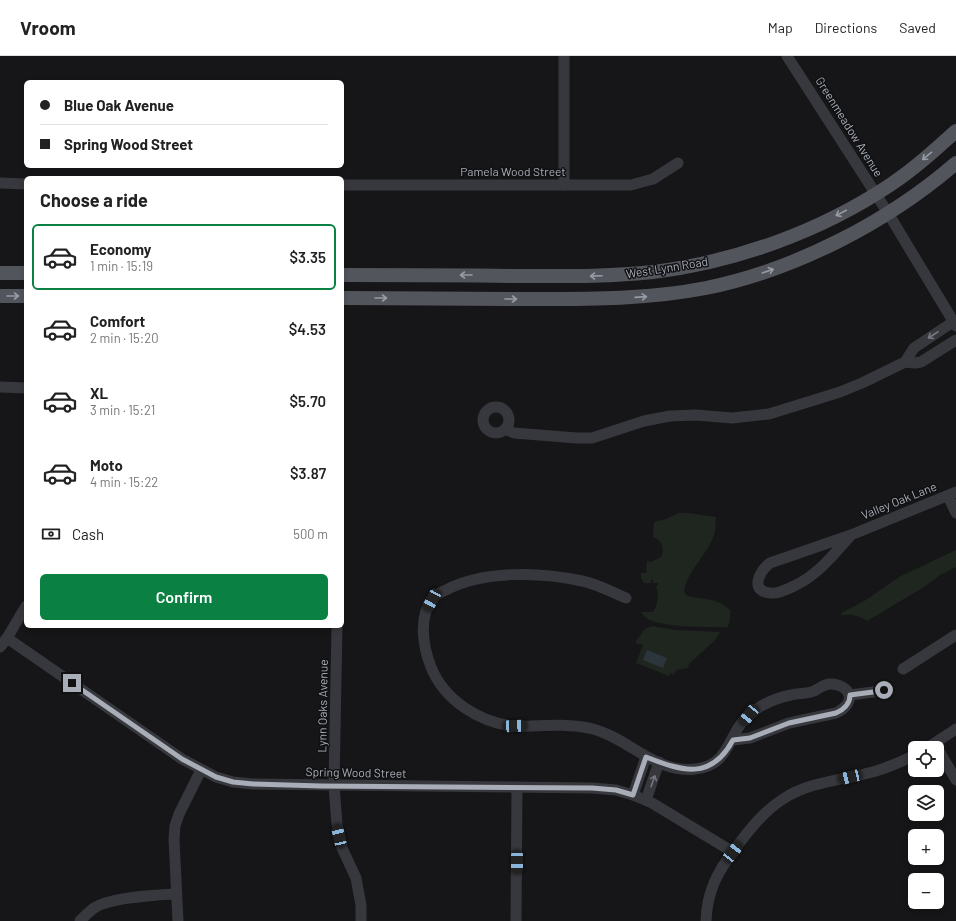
<!DOCTYPE html>
<html lang="en">
<head>
<meta charset="utf-8">
<style>
  body { margin:0; font-family:Barlow,sans-serif; background:#f2f2f2; color:#222; height:100vh; display:flex; flex-direction:column; font-size:15px; white-space:nowrap }
  * { box-sizing:border-box; margin:0 }
  p { font-size:13px; color:#767676 }
  .icon { flex:none; width:22px; height:22px; fill:none; stroke:currentColor; stroke-width:2; stroke-linecap:round; stroke-linejoin:round }
  .map { position:relative; flex:1; overflow:hidden }
  .panel { position:absolute; left:24px; top:120px; width:320px; height:452px; display:flex; flex-direction:column; background:#fff; border-radius:6px; box-shadow:0 2px 6px #0003 }
  .panel>* { flex:none }
  .top-card { position:absolute; left:24px; top:24px; width:320px; height:88px; border-radius:6px; box-shadow:0 2px 6px #0003; display:grid; align-content:center; height:88px; padding:0 16px; background:#fff }
  .fabs { position:absolute; left:908px; top:685px; display:grid; gap:8px }
  .fabs a { display:grid; place-items:center; width:36px; height:36px; border-radius:6px; background:#fff; box-shadow:0 2px 6px #0003; font-size:20px }
  .end { position:absolute; width:18px; height:18px; margin:-9px; border:5px solid #a8adb8; background:#111; box-shadow:0 0 0 2px #111 }
  .from { border-radius:50% }
  .car { position:absolute; width:12px; height:24px; margin:-12px -6px; border-radius:5px; box-shadow:0 0 3px 1px #0007; background:linear-gradient(#222 24%,#8ab4d8 0 40%,#222 0 76%,#8ab4d8 0 86%,#222 0) }
  .top-card b { display:flex; align-items:center; gap:14px; height:38px; font-size:15px }
  .top-card b+b { border-top:1px solid #e0e0e0 }
  .top-card i { width:10px; height:10px; background:#222 }
  ul { padding:0; list-style:none }
  li { display:flex; align-items:center; gap:12px; height:66px; margin:0 8px 6px; padding:0 8px; border:2px solid transparent; border-radius:6px }
  li div { flex:1 }
  li b { display:block; font-size:15px }
  li em { font-style:normal; font-weight:600 }
  li.active { border-color:#0b8043 }
  li>.icon { width:36px; height:36px; stroke-width:1.5 }
  h2 { padding:0 16px; font-size:18px; line-height:48px }
  .pay { display:flex; align-items:center; gap:10px; height:44px; padding:0 16px; font-size:15px }
  .pay p { margin-inline-start:auto }
  .primary-button { display:flex; gap:8px; margin-top:auto; padding:8px 16px }
  .primary-button a { flex:1; height:46px; border-radius:6px; background:#0b8043; color:#fff; font-size:16px; font-weight:600; line-height:46px; text-align:center }
  header { display:flex; align-items:center; gap:24px; box-sizing:border-box; height:56px; padding:0 20px; background:#fff; border-bottom:1px solid #e0e0e0 }
  header strong { font-size:19px }
  nav { display:flex; gap:22px; margin-inline-start:auto; font-size:14px }
  .map>svg:first-child { display:block }
  .green { fill:#1e261f }
  .water { fill:#2c353c }
  .lines { fill:none; stroke-linecap:round; stroke-linejoin:round }
  .minor { stroke:#37383d; stroke-width:11 }
  .major { stroke:#53555c; stroke-width:14 }
  .oneway { stroke:#979ba6 }
  .oneway2 { stroke:#757881 }
  .route { stroke:#a8adb8; stroke-width:5 }
  .labels { text-anchor:middle; stroke-width:3; stroke-linejoin:round; paint-order:stroke }
  .street-label { font-size:12px; fill:#a8adb8; stroke:#111113 }
</style>
</head>
<body>
<header>
<strong>Vroom</strong>
<nav><a>Map</a><a>Directions</a><a>Saved</a></nav>
</header>
<div class="map">
<svg width="956" height="865" viewBox="0 0 956 865">
  <rect width="100%" height="100%" fill="#161618"/>
  <!-- green -->
  <g class="green">
    <path d="M679,457h9l28,4c-1,5 0,11 -1,15 -6,22 -27,37 -31,59l3,5c17,4 29,1 43,14v9l-2,8c-21,0 -58,1 -78,-7 -4,-1 -7,-5 -9,-8h12c5,-8 6,-17 3,-26l2,-1v-2h-5l1,-3h-3v3h-7l-3,-5v-5h5l1,-12 4,1 10,-5c4,-10 1,-16 -8,-20l1,-15 12,-3z"/>
    <path d="M956,494v17l-16,8 -16,12 -57,34c-9,-6 -15,-7 -26,-6v-2l25,-13 33,-23z"/>
    <path d="M652,570l23,4 45,2 -4,7 -27,25 -1,4 -12,2 -2,5 -4,-2 -1,3 -33,-13 7,-18 -7,-2v-2l9,-12z"/>
  </g>
  <!-- water -->
  <path class="water" d="M647,594l20,8 -4,10 -20,-8z"/>
  <g class="lines">
    <!-- minor -->
    <g class="minor">
      <path d="M787,0l101,157 68,113"/>
      <path d="M0,127l26,1"/>
      <path d="M342,129h289l22,-6 25,-16"/>
      <path d="M564,129v-129"/>
      <path d="M905,306l10,1 6,-1 35,-22"/>
      <path d="M0,331l26,1"/>
      <circle cx="496" cy="364" r="13"/>
      <path d="M505,373l9,4 63,5h15l52,-17 26,-5 26,-1 36,3 37,-4 71,-22 22,-9 43,-21 9,-14 39,-26"/>
      <path d="M948,440l8,17"/>
      <path d="M851,479c-17,19 -33,40 -57,51 -6,3 -16,8 -23,7 -22,-1 -12,-22 -1,-30l81,-28 105,-43"/>
      <path d="M626,542c-14,-6 -29,-14 -44,-17 -41,-9 -98,-11 -136,9 -5,2 -10,4 -13,8 -15,18 -10,49 -2,69 13,33 49,56 83,59 5,1 11,0 16,0 21,-1 43,-2 63,3 35,9 63,45 102,40 28,-3 31,-21 43,-41 6,-9 14,-16 23,-22 9,-5 20,-9 30,-11 8,-2 16,-1 23,-4 6,-3 11,-8 18,-7 23,3 22,21 4,29l-47,10 -39,15 -17,2"/>
      <path d="M337,570l-3,160 3,38 5,24 14,30 5,27v16"/>
      <path d="M7,582l175,121 34,18 17,5 20,2 339,4 24,2 17,5 19,8 81,49"/>
      <path d="M0,591l7,-9 19,-32"/>
      <path d="M903,613l53,-34"/>
      <path d="M850,639l23,-3 11,-2"/>
      <path d="M935,688l21,36"/>
      <path d="M927,692l29,-19"/>
      <path d="M633,739l13,-38"/>
      <path d="M646,744l13,-38"/>
      <path d="M80,865c5,-5 10,-11 16,-14 17,-10 60,-12 80,-13"/>
      <path d="M178,865l-4,-82 1,-13 4,-12 22,-44"/>
      <path d="M516,865l1,-134"/>
      <path d="M706,865c1,-29 11,-49 29,-72 14,-19 28,-37 48,-50 27,-18 62,-19 93,-28 13,-4 27,-10 39,-16"/>
    </g>
    <!-- major -->
    <g class="major">
      <path d="M0,217h26"/>
      <path d="M342,219c58,0 116,0 173,1 46,0 92,1 138,-4 83,-10 168,-41 237,-87 24,-16 45,-35 66,-54"/>
      <path d="M0,240h26"/>
      <path d="M342,242c60,0 119,1 179,1 62,0 124,1 185,-11 89,-18 182,-66 250,-125"/>
    </g>
  </g>
  <!-- one-way arrows -->
  <defs><path id="oneway-shaft" d="M-6 0H5M1.5-3L5.5 0L1.5 3" fill="none" stroke-width="1.6" stroke-linecap="round" stroke-linejoin="round"/></defs>
  <g class="oneway">
    <use href="#oneway-shaft" transform="translate(927 100) rotate(141)"/>
    <use href="#oneway-shaft" transform="translate(841 157) rotate(152)"/>
    <use href="#oneway-shaft" transform="translate(768 215) rotate(-19)"/>
    <use href="#oneway-shaft" transform="translate(466 219) rotate(-180)"/>
    <use href="#oneway-shaft" transform="translate(596 220) rotate(178)"/>
    <use href="#oneway-shaft" transform="translate(13 240)"/>
    <use href="#oneway-shaft" transform="translate(641 241) rotate(-4)"/>
    <use href="#oneway-shaft" transform="translate(381 242)"/>
    <use href="#oneway-shaft" transform="translate(511 243)"/>
  </g>
  <g class="oneway2">
    <use href="#oneway-shaft" transform="translate(933 279) rotate(147)"/>
    <use href="#oneway-shaft" transform="translate(653 725) rotate(-71)"/>
  </g>
  <g class="lines">
    <!-- route -->
    <path class="route" d="M72,627l110,76 34,18 17,5 20,2 68,2 271,2 24,2 17,5 13,-38c36,14 65,24 87,-17l17,-2 39,-15 47,-10c7,-3 14,-9 14,-18l23,-3 11,-2"/>
  </g>
  <g class="labels">
    <!-- street labels -->
    <g class="street-label">
      <text transform="translate(849 71) rotate(58)" y="4">Greenmeadow Avenue</text>
      <text x="513" y="120">Pamela Wood Street</text>
      <text transform="translate(667 212) rotate(-9)" y="4">West Lynn Road</text>
      <text transform="translate(899 445) rotate(-22)" y="4">Valley Oak Lane</text>
      <text transform="translate(323 650) rotate(-89)" y="4">Lynn Oaks Avenue</text>
      <text transform="translate(356 717) rotate(1)" y="4">Spring Wood Street</text>
    </g>
  </g>
</svg>
<div class="fabs">
<a><svg class="icon" aria-label="locate" viewBox="0 0 24 24"><circle cx="12" cy="12" r="6"/><path d="M12 2v4M12 18v4M2 12h4M18 12h4"/></svg></a>
<a><svg class="icon" aria-label="layers" viewBox="0 0 24 24"><path d="M12 4l9 5-9 5-9-5zM3 14l9 5 9-5"/></svg></a>
<a>+</a>
<a>−</a>
</div>
<i class="end from" style="left:884px;top:634px"></i>
<i class="end" style="left:72px;top:627px"></i>
<i class="car" style="left:432px;top:544px;rotate:208deg"></i>
<i class="car" style="left:749px;top:659px;rotate:219deg"></i>
<i class="car" style="left:515px;top:670px;rotate:88deg"></i>
<i class="car" style="left:850px;top:721px;rotate:257deg"></i>
<i class="car" style="left:339px;top:780px;rotate:347deg"></i>
<i class="car" style="left:733px;top:796px;rotate:38deg"></i>
<i class="car" style="left:517px;top:806px;rotate:180deg"></i>
<div class="top-card">
<b><i class="from"></i>Blue Oak Avenue</b>
<b><i></i>Spring Wood Street</b>
</div>
<section class="panel">
<h2>Choose a ride</h2>
<ul>
<li class="active"><svg class="icon" aria-label="car" viewBox="0 0 24 24"><path d="M5 17H2v-5l4-1 3-4h7l3 4 3 1v5h-3M9 17h6M6 11h13"/><circle cx="7" cy="17" r="2"/><circle cx="17" cy="17" r="2"/></svg><div><b>Economy</b><p>1 min · 15:19</p></div><em>$3.35</em></li>
<li><svg class="icon" aria-label="car" viewBox="0 0 24 24"><path d="M5 17H2v-5l4-1 3-4h7l3 4 3 1v5h-3M9 17h6M6 11h13"/><circle cx="7" cy="17" r="2"/><circle cx="17" cy="17" r="2"/></svg><div><b>Comfort</b><p>2 min · 15:20</p></div><em>$4.53</em></li>
<li><svg class="icon" aria-label="car" viewBox="0 0 24 24"><path d="M5 17H2v-5l4-1 3-4h7l3 4 3 1v5h-3M9 17h6M6 11h13"/><circle cx="7" cy="17" r="2"/><circle cx="17" cy="17" r="2"/></svg><div><b>XL</b><p>3 min · 15:21</p></div><em>$5.70</em></li>
<li><svg class="icon" aria-label="car" viewBox="0 0 24 24"><path d="M5 17H2v-5l4-1 3-4h7l3 4 3 1v5h-3M9 17h6M6 11h13"/><circle cx="7" cy="17" r="2"/><circle cx="17" cy="17" r="2"/></svg><div><b>Moto</b><p>4 min · 15:22</p></div><em>$3.87</em></li>
</ul>
<div class="pay"><svg class="icon" aria-label="cash" viewBox="0 0 24 24"><path d="M3 7h18v10H3z"/><circle cx="12" cy="12" r="2"/></svg>Cash<p>500 m</p></div>
<div class="primary-button"><a>Confirm</a></div>
</section>
</div>
</body>
</html>
